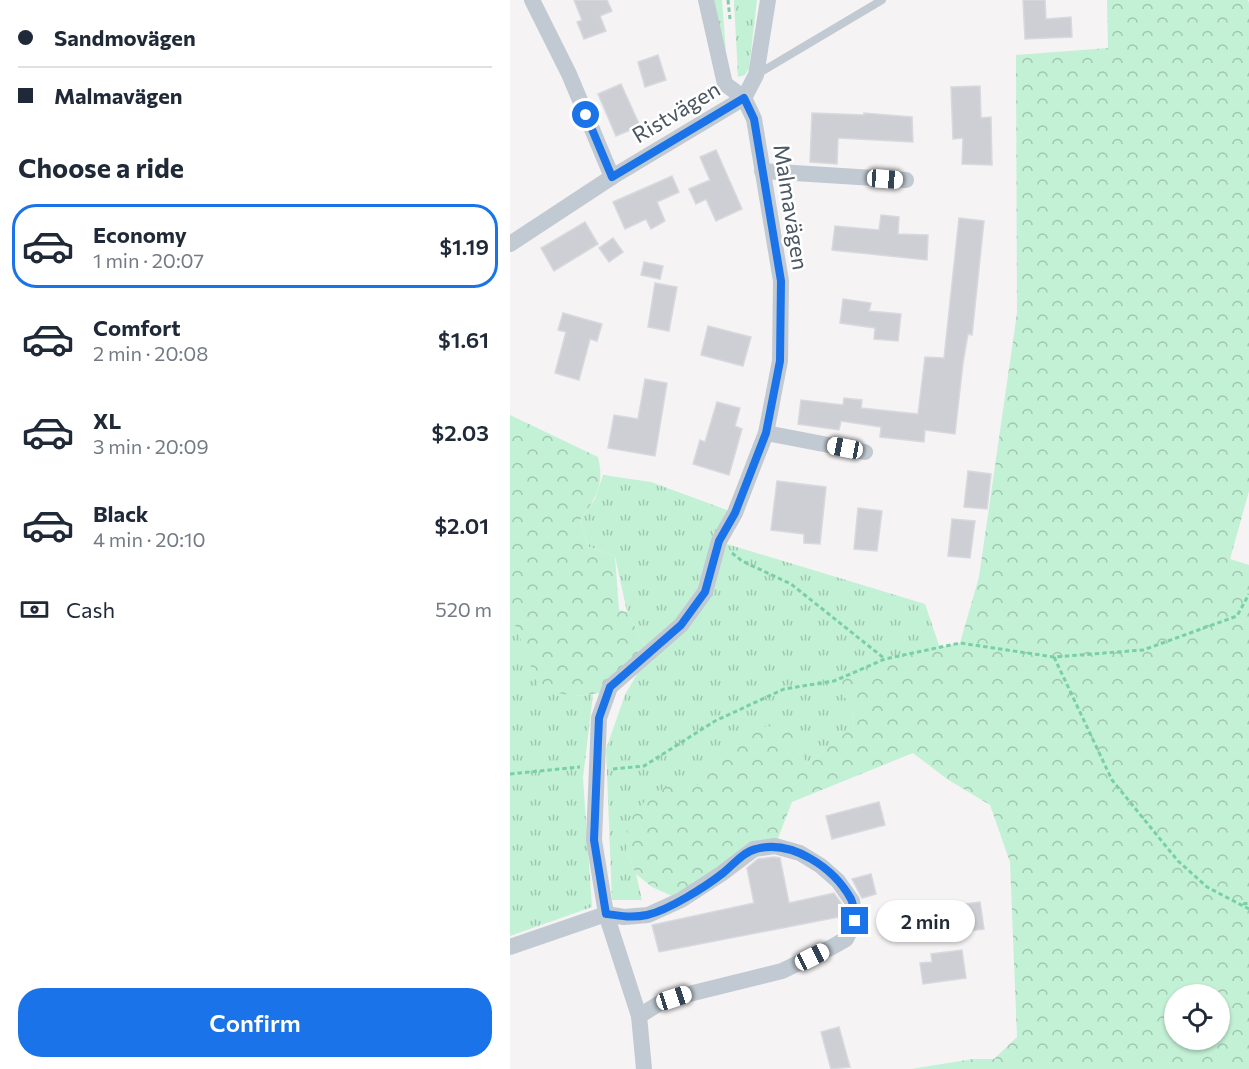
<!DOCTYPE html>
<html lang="en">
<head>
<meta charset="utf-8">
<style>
  body { margin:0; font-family:Commissioner,sans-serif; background:#f6f6f7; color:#1f2937; height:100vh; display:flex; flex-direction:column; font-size:22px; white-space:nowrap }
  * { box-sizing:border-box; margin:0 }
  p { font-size:20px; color:#747a83 }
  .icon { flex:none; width:33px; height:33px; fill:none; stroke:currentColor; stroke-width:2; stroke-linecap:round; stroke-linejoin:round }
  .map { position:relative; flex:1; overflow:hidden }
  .drawer { display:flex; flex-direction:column; background:#fff; width:510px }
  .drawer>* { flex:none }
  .hud { display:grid; align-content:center; height:132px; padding:0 18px; background:#fff }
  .controls { position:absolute; left:654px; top:984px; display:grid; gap:12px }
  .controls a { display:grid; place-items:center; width:66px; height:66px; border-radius:50%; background:#fff; box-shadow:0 2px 4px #0004; font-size:30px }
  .end { position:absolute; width:27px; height:27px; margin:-14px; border:8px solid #1a73e8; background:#fff; box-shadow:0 0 0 3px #fff }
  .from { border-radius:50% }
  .bubble { position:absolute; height:42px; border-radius:21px; background:#fff; box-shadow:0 2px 4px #0004; font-size:20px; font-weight:600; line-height:42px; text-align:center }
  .car { position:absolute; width:18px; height:36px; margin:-18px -9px; border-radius:8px; box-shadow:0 0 4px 2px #0007; background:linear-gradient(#fff 24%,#345 0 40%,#fff 0 76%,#345 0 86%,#fff 0) }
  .hud b { display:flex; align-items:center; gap:21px; height:57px; font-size:22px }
  .hud b+b { border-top:2px solid #e0e1e3 }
  .hud i { width:15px; height:15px; background:#1f2937 }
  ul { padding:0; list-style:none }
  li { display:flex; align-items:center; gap:18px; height:84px; margin:0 12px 9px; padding:0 6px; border:3px solid transparent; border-radius:24px }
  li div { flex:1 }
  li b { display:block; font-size:22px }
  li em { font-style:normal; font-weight:600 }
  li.active { border-color:#1a73e8 }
  li>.icon { width:54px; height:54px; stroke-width:1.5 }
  h2 { padding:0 18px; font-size:27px; line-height:72px }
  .pay { display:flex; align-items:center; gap:15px; height:66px; padding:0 18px; font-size:22px }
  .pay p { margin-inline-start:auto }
  .cta { display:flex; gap:12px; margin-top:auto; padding:12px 18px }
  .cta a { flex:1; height:69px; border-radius:24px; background:#1a73e8; color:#fff; font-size:24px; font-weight:600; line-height:69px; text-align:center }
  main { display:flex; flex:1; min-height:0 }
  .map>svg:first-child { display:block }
  .grass { fill:url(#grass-tufts) }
  .forest { fill:url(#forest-crowns); fill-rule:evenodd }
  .building { fill:#cdcfd5; stroke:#d7d9de; stroke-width:1.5 }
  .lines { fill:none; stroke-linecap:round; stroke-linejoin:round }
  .path { stroke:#7ad0a6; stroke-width:3; stroke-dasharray:4.5 3; stroke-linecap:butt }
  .service { stroke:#c1cad2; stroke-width:8 }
  .minor { stroke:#c1cad2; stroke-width:16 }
  .route { stroke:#1a73e8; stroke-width:8 }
  .labels { text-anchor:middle; stroke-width:5; stroke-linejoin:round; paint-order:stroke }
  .street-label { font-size:22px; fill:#4a5661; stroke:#fff }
</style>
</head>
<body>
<main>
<section class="drawer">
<div class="hud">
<b><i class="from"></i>Sandmovägen</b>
<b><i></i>Malmavägen</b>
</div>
<h2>Choose a ride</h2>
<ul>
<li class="active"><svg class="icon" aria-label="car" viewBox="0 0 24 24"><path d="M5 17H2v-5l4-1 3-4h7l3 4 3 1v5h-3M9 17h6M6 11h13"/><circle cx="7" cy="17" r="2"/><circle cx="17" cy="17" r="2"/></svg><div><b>Economy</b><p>1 min · 20:07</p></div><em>$1.19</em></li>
<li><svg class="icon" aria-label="car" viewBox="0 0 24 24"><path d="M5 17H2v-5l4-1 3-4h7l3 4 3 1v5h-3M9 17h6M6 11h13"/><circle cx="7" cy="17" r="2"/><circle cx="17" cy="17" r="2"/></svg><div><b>Comfort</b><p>2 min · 20:08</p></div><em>$1.61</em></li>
<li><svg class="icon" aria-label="car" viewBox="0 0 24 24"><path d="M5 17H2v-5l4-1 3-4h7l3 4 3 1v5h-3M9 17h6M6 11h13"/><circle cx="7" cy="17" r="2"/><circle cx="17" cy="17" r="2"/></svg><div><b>XL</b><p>3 min · 20:09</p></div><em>$2.03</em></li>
<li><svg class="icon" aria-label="car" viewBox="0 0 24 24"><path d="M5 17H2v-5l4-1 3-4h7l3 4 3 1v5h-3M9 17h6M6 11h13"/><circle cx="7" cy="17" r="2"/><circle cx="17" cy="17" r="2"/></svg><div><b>Black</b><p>4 min · 20:10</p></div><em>$2.01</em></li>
</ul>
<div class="pay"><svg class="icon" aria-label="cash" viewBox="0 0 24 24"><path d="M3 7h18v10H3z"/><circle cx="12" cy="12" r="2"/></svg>Cash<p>520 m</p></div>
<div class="cta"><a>Confirm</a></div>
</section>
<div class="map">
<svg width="739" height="1069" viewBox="0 0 739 1069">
  <defs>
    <pattern id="grass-tufts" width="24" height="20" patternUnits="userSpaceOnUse" patternTransform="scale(1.5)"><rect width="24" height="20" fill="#c3f1d5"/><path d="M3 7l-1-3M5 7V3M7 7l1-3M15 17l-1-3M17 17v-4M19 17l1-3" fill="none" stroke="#a0c6b0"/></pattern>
    <pattern id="forest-crowns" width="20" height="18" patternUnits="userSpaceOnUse" patternTransform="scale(1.5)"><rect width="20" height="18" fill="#c3f1d5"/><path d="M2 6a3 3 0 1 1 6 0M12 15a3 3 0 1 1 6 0" fill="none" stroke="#a0c6b0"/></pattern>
  </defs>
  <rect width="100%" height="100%" fill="#f5f3f3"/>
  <!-- grass -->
  <g class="grass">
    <path d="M204,0h8l5,66z"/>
    <path d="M224,0h23l-8,68 -4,7 -7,2z"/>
    <path d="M93,475l48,7 84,31 -8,31 198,60 19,56 -109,21 19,30 -1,17 -45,36 -15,-18 -95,39 -72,68 10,21 6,26h-30l-6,-151 19,-54 24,-42 -22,-41 -12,-56 -26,-9 -9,-27 15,-21z"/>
    <path d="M0,612l11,26 55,58 17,-2 -10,84 9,129 -82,29z"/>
  </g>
  <!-- forest -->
  <g class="forest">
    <path d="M597,0h141l1,3v488l-19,68 19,6v504h-338l62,-10h21l23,-22 -7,-175 -20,-57 -43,-26 -34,-26 -121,49 -17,44 -94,54 -29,-13 -16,-13 -10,-21 1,-30 22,-27 30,-15 19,4 5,-15 56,-43 36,-2 -2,21 15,18 45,-37 1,-16 -20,-30 51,-22 75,-16 19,-66 38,-264 -1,-258 92,-7zM664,994h46v46h-46z"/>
    <path d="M0,415l88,42c7,28 -2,41 -18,63l9,27 26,9 4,54 8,2 22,41 -41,39 -32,4 -36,-6 -30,-78z"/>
  </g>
  <!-- building -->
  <g class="building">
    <path d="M64,0h33l5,11 -12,5 6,15 -22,8 -7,-17 5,-2z"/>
    <path d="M513,0h22l1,19 25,-2 1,20 -47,2z"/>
    <path d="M148,55l8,25 -21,7 -7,-25z"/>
    <path d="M111,84l19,42 -24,10 -18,-42z"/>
    <path d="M470,86l1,32 10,-1 1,48 -30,-1 1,-26 -10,1 -2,-52z"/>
    <path d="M302,113l52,2v-2l48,4 1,25 -75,-4 -1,26 -27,-2z"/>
    <path d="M206,150l26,59 -26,12 -10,-22 -10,5 -7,-15 21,-9 -10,-23z"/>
    <path d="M162,176l7,16 -22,10 8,19 -14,8 -5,-10 -21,10 -12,-27z"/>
    <path d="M371,215l18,2 -1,17 30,1 -1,25 -95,-10 3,-24 44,4z"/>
    <path d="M449,218l25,3 -12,114 -4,-1 -5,29 -8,71 -30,-4 -1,12 -44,-5 1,-10 -40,-6 -2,9 -41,-6 3,-24 42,5 1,-7 18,2 -1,8 57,6 7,-57 19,1z"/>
    <path d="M75,222l13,22 -44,27 -13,-23z"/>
    <path d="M103,238l10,14 -14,10 -10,-14z"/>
    <path d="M134,262l19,4 -3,13 -19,-4z"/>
    <path d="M145,283l22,4 -8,44 -21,-4z"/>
    <path d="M333,299l28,4 -2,8 32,3 -3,27 -24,-2 1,-11 -35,-5z"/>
    <path d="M53,313l39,11 -5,17 -7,-2 -11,41 -24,-7 11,-41 -8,-2z"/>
    <path d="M198,326l43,11 -8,29 -42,-11z"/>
    <path d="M135,379l22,4 -12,73 -47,-8 6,-33 24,4z"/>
    <path d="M207,402l23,6 -5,18 7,3 -13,46 -36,-11 7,-24 5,2z"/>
    <path d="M458,471l23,3 -4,35 -23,-2z"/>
    <path d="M267,481l49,6 -6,57 -16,-1v-9l-33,-4z"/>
    <path d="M348,508l24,3 -5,40 -23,-2z"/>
    <path d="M442,519l23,2 -5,37 -22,-2z"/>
    <path d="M369,802l6,23 -53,14 -6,-23z"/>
    <path d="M264,857l6,1 9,45 45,-10 7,10 3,13 -185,36 -7,-27 102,-22 -7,-35 11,-9z"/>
    <path d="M361,874l5,20 -14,4 -10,-19z"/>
    <path d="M470,902l4,27 -16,2 -4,-27z"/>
    <path d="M452,950l4,28 -43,6 -3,-21 12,-1 -1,-8z"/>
    <path d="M329,1027l11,40 -19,2 -10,-37z"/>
  </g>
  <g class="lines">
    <!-- path -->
    <g class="path">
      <path d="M218,0l2,19"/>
      <path d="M222,553l10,8 49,23 94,75"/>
      <path d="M544,657l58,123 66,81 29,26 42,22"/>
      <path d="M103,769l31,-3 71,-45 69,-32 50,-8 51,-22 75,-16 94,14 89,-7 94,-34 12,-22"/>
      <path d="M0,774l70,-7"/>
      <path d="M733,904l6,-1"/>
    </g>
    <!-- service -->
    <path class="service" d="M246,75l126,-75"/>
    <!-- minor -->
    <g class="minor">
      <path d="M22,0l37,74 43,103"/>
      <path d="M252,171l144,9"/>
      <path d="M0,244l102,-67 132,-79 -19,-14 -19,-84"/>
      <path d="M256,433l99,19"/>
      <path d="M0,947l96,-33 18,3 24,-2 33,-15 40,-26 33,-25 21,-3 25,7 21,13 17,15 14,20 3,20 -9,18 -14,8 -50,24 -93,23 -29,9 -21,13"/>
      <path d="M134,1069l-5,-53 -33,-102 -12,-74 5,-122 11,-31 71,-62 24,-33 14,-51 16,-28 31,-80 14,-72 1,-80 -27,-162 -10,-21 12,-23 12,-75"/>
    </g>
  </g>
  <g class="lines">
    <!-- route -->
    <path class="route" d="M76,115l26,62 132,-79 10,21 27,162 -1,80 -14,72 -31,80 -16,28 -14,51 -24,33 -71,62 -11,31 -5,122 12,74c14,2 27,4 41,1 22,-5 58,-28 76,-42 10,-8 20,-21 33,-24 36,-10 78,19 95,50 3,6 3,15 4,22"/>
  </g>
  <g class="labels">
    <!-- street labels -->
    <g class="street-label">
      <text transform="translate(166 112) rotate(-31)" y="8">Ristvägen</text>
      <text transform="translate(281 207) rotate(81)" y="8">Malmavägen</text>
    </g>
  </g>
</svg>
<div class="controls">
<a><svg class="icon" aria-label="locate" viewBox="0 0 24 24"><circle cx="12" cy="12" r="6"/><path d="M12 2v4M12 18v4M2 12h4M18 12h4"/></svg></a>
</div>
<i class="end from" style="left:76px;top:115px"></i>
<i class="end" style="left:345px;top:921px"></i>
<div class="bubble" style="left:366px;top:900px;width:99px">2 min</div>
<i class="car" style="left:375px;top:179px;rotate:94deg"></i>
<i class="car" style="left:335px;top:448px;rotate:281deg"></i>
<i class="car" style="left:302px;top:957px;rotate:63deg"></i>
<i class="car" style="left:164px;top:998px;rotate:72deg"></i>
</div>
</main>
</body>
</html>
